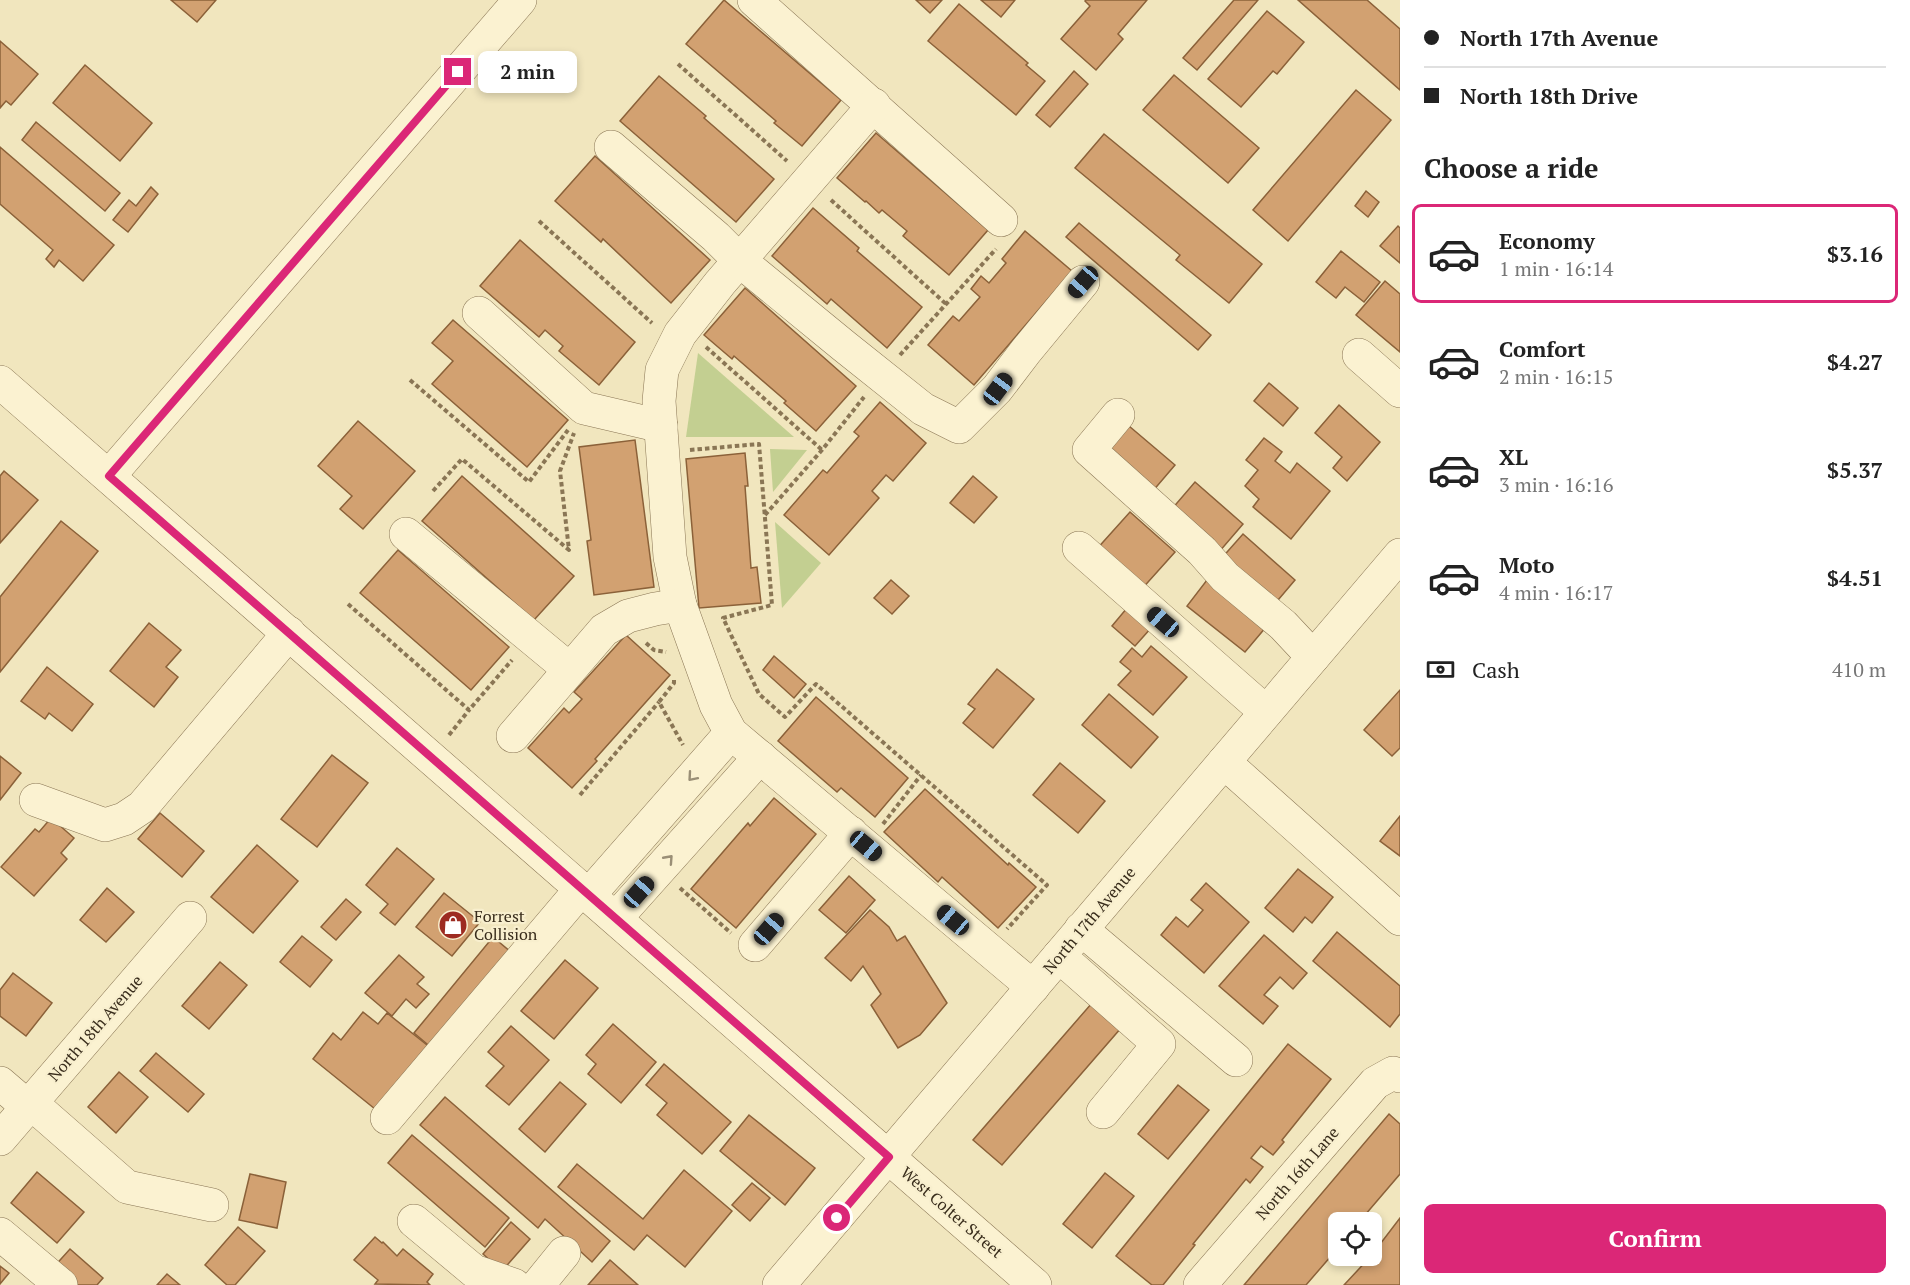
<!DOCTYPE html>
<html lang="en">
<head>
<meta charset="utf-8">
<style>
  body { margin:0; font-family:"PT Serif",serif; background:#f6f6f6; color:#222; height:100vh; display:flex; flex-direction:column; font-size:22px; white-space:nowrap }
  * { box-sizing:border-box; margin:0 }
  p { font-size:20px; color:#767676 }
  .icon { flex:none; width:33px; height:33px; fill:none; stroke:currentColor; stroke-width:2; stroke-linecap:round; stroke-linejoin:round }
  .map { position:relative; flex:1; overflow:hidden }
  .side { display:flex; flex-direction:column; background:#fff; width:510px }
  .side>* { flex:none }
  .guide { display:grid; align-content:center; height:132px; padding:0 24px; background:#fff }
  .buttons { position:absolute; left:1328px; top:1212px; display:grid; gap:12px }
  .buttons a { display:grid; place-items:center; width:54px; height:54px; border-radius:9px; background:#fff; box-shadow:0 3px 9px #0003; font-size:30px }
  .end { position:absolute; width:27px; height:27px; margin:-14px; border:8px solid #db2777; background:#fff; box-shadow:0 0 0 3px #fff }
  .from { border-radius:50% }
  .bubble { position:absolute; height:42px; border-radius:9px; background:#fff; box-shadow:0 3px 9px #0003; font-size:20px; font-weight:700; line-height:42px; text-align:center }
  .car { position:absolute; width:18px; height:36px; margin:-18px -9px; border-radius:8px; box-shadow:0 0 4px 2px #0007; background:linear-gradient(#222 24%,#8ab4d8 0 40%,#222 0 76%,#8ab4d8 0 86%,#222 0) }
  .guide b { display:flex; align-items:center; gap:21px; height:57px; font-size:22px }
  .guide b+b { border-top:2px solid #e0e0e0 }
  .guide i { width:15px; height:15px; background:#222 }
  ul { padding:0; list-style:none }
  li { display:flex; align-items:center; gap:18px; height:99px; margin:0 12px 9px; padding:0 12px; border:3px solid transparent; border-radius:9px }
  li div { flex:1 }
  li b { display:block; font-size:22px }
  li em { font-style:normal; font-weight:700 }
  li.on { border-color:#db2777 }
  li>.icon { width:54px; height:54px; stroke-width:1.5 }
  h2 { padding:0 24px; font-size:27px; line-height:72px }
  .pay { display:flex; align-items:center; gap:15px; height:66px; padding:0 24px; font-size:22px }
  .pay p { margin-inline-start:auto }
  .action { display:flex; gap:12px; margin-top:auto; padding:12px 24px }
  .action a { flex:1; height:69px; border-radius:9px; background:#db2777; color:#fff; font-size:24px; font-weight:700; line-height:69px; text-align:center }
  main { display:flex; flex:1; min-height:0 }
  .map>svg:first-child { display:block }
  .green { fill:#c3cf91 }
  .building { fill:#d2a171; stroke:#8b6139; stroke-width:1.5 }
  .lines { fill:none; stroke-linecap:round; stroke-linejoin:round }
  .minor-casing { stroke:#8a7655; stroke-width:34 }
  .path { stroke:#8a7655; stroke-width:4; stroke-dasharray:4.5 3; stroke-linecap:butt }
  .minor { stroke:#fbf2d1; stroke-width:33 }
  .oneway { stroke:#9a8f76 }
  .route { stroke:#db2777; stroke-width:8 }
  .labels { text-anchor:middle; stroke-width:4.5; stroke-linejoin:round; paint-order:stroke }
  .poi-label { font-size:16px; fill:#382c1b; stroke:#f8efce; text-anchor:start }
  .street-label { font-size:16px; fill:#382c1b; stroke:#f8efce }
</style>
</head>
<body>
<main>
<div class="map">
<svg width="1400" height="1285" viewBox="0 0 1400 1285">
  <rect width="100%" height="100%" fill="#f1e6be"/>
  <!-- green -->
  <g class="green">
    <path d="M698,353l96,84h-108z"/>
    <path d="M770,449l37,1 -34,42z"/>
    <path d="M775,522l46,41 -39,45z"/>
  </g>
  <!-- building -->
  <g class="building">
    <path d="M171,0h45l-19,22z"/>
    <path d="M724,0l117,100 -39,46 -28,-23 2,-2 -90,-77z"/>
    <path d="M916,0h26l-12,13z"/>
    <path d="M981,0h34l-14,17z"/>
    <path d="M1086,0h61l-29,34 5,5 -27,31 -35,-31 29,-33 -5,-5z"/>
    <path d="M1234,0h24l-61,70 -14,-12z"/>
    <path d="M1298,0h69l33,29v61z"/>
    <path d="M959,4l69,59 -2,2 19,16 -29,34 -88,-74z"/>
    <path d="M1267,11l37,31 -27,32 -4,-3 -32,36 -33,-28z"/>
    <path d="M0,41l38,33 -27,31 -5,-4 -6,7z"/>
    <path d="M85,65l67,58 -32,38 -67,-58z"/>
    <path d="M1074,71l14,13 -38,43 -14,-12z"/>
    <path d="M1174,75l85,73 -31,35 -85,-73z"/>
    <path d="M659,76l47,40 -2,2 70,61 -38,43 -116,-101z"/>
    <path d="M1356,90l35,30 -103,121 -35,-31z"/>
    <path d="M36,122l84,71 -15,18 -83,-71z"/>
    <path d="M876,133l112,97 -39,45 -46,-39 4,-5 -25,-21 -3,3 -13,-12 -1,1 -28,-24z"/>
    <path d="M1104,134l158,130 -33,39 -53,-43 4,-5 -105,-87z"/>
    <path d="M0,147l114,98 -31,36 -24,-21 -5,7 -8,-8 7,-9 -53,-46z"/>
    <path d="M595,156l115,104 -39,43 -68,-64 -2,3 -46,-41z"/>
    <path d="M151,187l7,7 -30,38 -15,-12 16,-20 7,6z"/>
    <path d="M1366,191l13,11 -11,15 -13,-11z"/>
    <path d="M813,208l46,40 -2,3 65,56 -35,41 -56,-49 -4,5 -55,-48z"/>
    <path d="M1079,223l132,112 -13,15 -132,-113z"/>
    <path d="M1398,226l2,2v35l-20,-17z"/>
    <path d="M1025,231l47,40 -98,114 -46,-40 25,-29 6,5 21,-24 -9,-8 10,-13 8,7 17,-20 -4,-4z"/>
    <path d="M520,240l115,102 -36,43 -40,-34 4,-5 -18,-16 -6,7 -59,-51z"/>
    <path d="M1341,251l39,31 -16,20 -19,-15 -9,11 -20,-16z"/>
    <path d="M1385,281l15,13v58l-44,-37z"/>
    <path d="M745,288l111,98 -40,45 -32,-28 2,-2 -52,-45 -2,3 -28,-24z"/>
    <path d="M453,320l115,100 -41,47 -95,-83 21,-23 -21,-18z"/>
    <path d="M1269,383l29,25 -15,18 -29,-25z"/>
    <path d="M880,402l46,41 -33,38 -7,-6 -14,16 7,7 -50,57 -45,-40 39,-45 4,3 32,-37 -5,-4z"/>
    <path d="M1339,405l41,37 -33,39 -14,-13 9,-11 -27,-24z"/>
    <path d="M358,421l57,50 -52,58 -23,-20 12,-13 -34,-30z"/>
    <path d="M1129,426l46,39 -23,27 -46,-38z"/>
    <path d="M1264,438l18,14 -7,9 15,12 7,-10 33,28 -39,48 -38,-32 6,-8 -14,-13 13,-16 -12,-10z"/>
    <path d="M635,440l19,147 -60,8 -7,-54 4,-1 -12,-93z"/>
    <path d="M745,453l3,33h-3l6,82 6,-1 4,36 -62,5 -13,-149z"/>
    <path d="M4,471l34,29 -38,43v-67z"/>
    <path d="M462,476l112,100 -40,44 -112,-99z"/>
    <path d="M973,476l24,21 -23,26 -24,-20z"/>
    <path d="M1195,482l48,42 -24,28 -48,-42z"/>
    <path d="M1130,512l45,40 -35,39 -45,-40z"/>
    <path d="M61,521l37,30 -98,121v-75z"/>
    <path d="M1243,534l52,46 -22,26 -53,-46z"/>
    <path d="M398,550l111,97 -38,43 -111,-97z"/>
    <path d="M891,580l18,16 -17,18 -18,-16z"/>
    <path d="M1207,580l59,47 -21,25 -58,-46z"/>
    <path d="M1127,608l24,20 -16,18 -23,-20z"/>
    <path d="M149,623l32,27 -15,17 12,10 -24,30 -44,-36z"/>
    <path d="M626,635l44,40 -75,84 2,2 -25,27 -44,-40 36,-40 5,5 13,-14 -8,-7z"/>
    <path d="M1151,646l36,31 -34,38 -35,-30 13,-14 -11,-9 12,-14 10,9z"/>
    <path d="M774,656l32,28 -12,14 -31,-28z"/>
    <path d="M47,667l46,37 -21,27 -23,-18 -4,6 -24,-18z"/>
    <path d="M997,669l37,30 -41,49 -30,-25 12,-14 -7,-5z"/>
    <path d="M1400,690v58l-8,8 -28,-26z"/>
    <path d="M1109,694l49,43 -27,31 -49,-43z"/>
    <path d="M816,697l92,81 -33,39 -34,-29 -4,4 -59,-51z"/>
    <path d="M332,755l36,28 -51,64 -36,-28z"/>
    <path d="M0,756l21,17 -21,27z"/>
    <path d="M1060,763l45,38 -27,32 -45,-38z"/>
    <path d="M925,789l83,76 1,-2 27,24 -38,41 -56,-51 -4,5 -54,-50z"/>
    <path d="M774,798l42,36 -80,94 -45,-39 57,-66 2,3z"/>
    <path d="M160,813l44,38 -22,26 -44,-38z"/>
    <path d="M1400,816v40l-20,-15z"/>
    <path d="M51,818l23,20 -13,15 6,6 -33,37 -33,-29 34,-38 4,3z"/>
    <path d="M257,845l41,36 -45,52 -42,-36z"/>
    <path d="M397,848l37,31 -39,46 -15,-12 8,-9 -22,-19z"/>
    <path d="M1298,869l35,28 -21,26 -7,-6 -12,15 -28,-24z"/>
    <path d="M849,876l26,24 -29,33 -27,-23z"/>
    <path d="M1206,883l43,39 -45,51 -43,-38 15,-18 12,10 15,-17 -12,-10z"/>
    <path d="M107,888l27,24 -28,30 -26,-22z"/>
    <path d="M444,893l36,29 -28,34 -36,-29z"/>
    <path d="M346,899l15,13 -25,28 -15,-13z"/>
    <path d="M870,910l19,17 8,14 8,-5 42,67 -27,32 -22,13 -27,-43 10,-11 -18,-28 -12,15 -26,-23z"/>
    <path d="M1337,932l63,54v28l-10,13 -77,-66z"/>
    <path d="M1264,935l43,38 -14,16 -13,-12 -16,18 14,11 -15,18 -44,-38z"/>
    <path d="M302,936l30,24 -22,27 -30,-25z"/>
    <path d="M493,937l19,16 -79,96 -19,-16z"/>
    <path d="M399,955l25,22 -7,7 12,10 -13,14 -10,-9 -14,17 -27,-23z"/>
    <path d="M565,960l33,28 -44,51 -33,-28z"/>
    <path d="M220,962l27,23 -38,44 -27,-23z"/>
    <path d="M13,973l39,30 -26,33 -26,-20v-26z"/>
    <path d="M1092,1003l29,25 -119,137 -29,-25z"/>
    <path d="M363,1012l15,12 9,-11 45,36 -52,64 -67,-54 20,-26 8,7z"/>
    <path d="M613,1024l43,38 -35,41 -33,-29 8,-10 -10,-9z"/>
    <path d="M511,1026l38,34 -40,45 -23,-19 18,-20 -16,-14z"/>
    <path d="M1288,1044l43,35 -49,61 2,2 -11,13 -12,-9 -10,12 12,9 -13,16 -4,-4 -53,65 2,1 -32,40h-11l-36,-29z"/>
    <path d="M156,1053l48,41 -16,18 -48,-41z"/>
    <path d="M664,1064l67,58 -29,32 -45,-39 10,-12 -21,-18z"/>
    <path d="M119,1072l29,25 -32,36 -28,-26z"/>
    <path d="M560,1082l26,22 -41,48 -26,-23z"/>
    <path d="M1178,1085l31,25 -41,49 -30,-25z"/>
    <path d="M445,1097l165,144 -18,21 -47,-43 -7,9 -118,-103z"/>
    <path d="M1389,1114l11,10v50l-41,48h-21v26l-32,37h-62z"/>
    <path d="M749,1115l66,53 -30,37 -65,-54z"/>
    <path d="M412,1135l97,83 -24,29 -97,-84z"/>
    <path d="M577,1164l66,55 41,-49 48,41 -47,56 -38,-32 -13,15 -76,-63z"/>
    <path d="M37,1172l47,40 -27,31 -46,-40z"/>
    <path d="M1105,1173l29,23 -42,52 -29,-24z"/>
    <path d="M250,1174l36,8 -9,46 -38,-8z"/>
    <path d="M752,1183l18,15 -20,23 -18,-16z"/>
    <path d="M1400,1218v67h-56l27,-29z"/>
    <path d="M511,1222l19,17 -28,32 -19,-17z"/>
    <path d="M238,1227l27,24 -30,34h-8l-22,-20z"/>
    <path d="M375,1237l7,6 1,-1 14,14 6,-7 30,25 -6,8 3,3 -55,-1 3,-4 -24,-20z"/>
    <path d="M70,1249l33,29 -6,7h-26l-19,-16z"/>
    <path d="M610,1260l28,25h-50z"/>
    <path d="M0,1266l9,7 -9,11z"/>
    <path d="M167,1274l13,11h-23z"/>
  </g>
  <g class="lines">
    <!-- minor casing -->
    <g class="minor-casing">
      <g id="minor">
        <path d="M754,0l247,220"/>
        <path d="M874,105l-154,178 -40,51 -18,36 -3,31 11,156 10,48 36,100 15,28 302,254"/>
        <path d="M611,147l105,90 23,23 105,86 79,63 36,18 38,-38 29,-38 57,-69"/>
        <path d="M479,313l105,95 77,18"/>
        <path d="M1359,355l41,36"/>
        <path d="M0,382l1035,903"/>
        <path d="M1118,415l-29,35 113,101 23,26 58,48 30,32"/>
        <path d="M109,476l411,-476"/>
        <path d="M406,534l163,135"/>
        <path d="M1079,548l187,164"/>
        <path d="M513,736l91,-106 24,-14 27,-7 25,-4"/>
        <path d="M1224,762l176,157"/>
        <path d="M36,800l69,25 19,-6 18,-12 147,-174"/>
        <path d="M589,895l142,-162"/>
        <path d="M616,918l144,-161"/>
        <path d="M1081,929l155,131"/>
        <path d="M755,945l96,-112"/>
        <path d="M1059,956l100,88 -56,68"/>
        <path d="M0,1083l28,24"/>
        <path d="M31,1103l96,84 85,18"/>
        <path d="M387,1118l195,-230"/>
        <path d="M0,1139l190,-221"/>
        <path d="M414,1221l60,50 40,14"/>
        <path d="M0,1234l61,51"/>
        <path d="M538,1285l26,-32"/>
        <path d="M779,1285l621,-730"/>
        <path d="M1200,1285l175,-202 18,-10 7,3"/>
      </g>
    </g>
    <!-- path -->
    <g class="path">
      <path d="M678,64l109,97"/>
      <path d="M831,200l115,104"/>
      <path d="M539,221l113,102"/>
      <path d="M706,347l116,103"/>
      <path d="M900,355l96,-106"/>
      <path d="M410,380l119,102 39,-52"/>
      <path d="M690,450l69,-6 13,161 -49,13 36,76 26,23 31,-33 231,201 -40,44"/>
      <path d="M433,491l29,-32 107,91 -9,-79 14,-38"/>
      <path d="M765,515l57,-65 42,-53"/>
      <path d="M348,604l121,106 43,-50"/>
      <path d="M646,643l8,7 12,2"/>
      <path d="M674,680v3l-15,19 24,43"/>
      <path d="M449,735l20,-25"/>
      <path d="M580,795l79,-93"/>
      <path d="M883,824l38,-49"/>
      <path d="M680,888l51,45"/>
    </g>
    <!-- minor -->
    <use href="#minor" class="minor"/>
  </g>
  <!-- one-way arrows -->
  <defs><path id="oneway-chevron" d="M-2-3.5L2.5 0L-2 3.5" fill="none" stroke-width="1.6" stroke-linecap="round" stroke-linejoin="round" transform="scale(1.5)"/></defs>
  <g class="oneway">
    <use href="#oneway-chevron" transform="translate(692 777) rotate(131)"/>
    <use href="#oneway-chevron" transform="translate(669 859) rotate(-48)"/>
  </g>
  <g class="lines">
    <!-- route -->
    <path class="route" d="M458,72l-349,404 780,681 -52,61"/>
  </g>
  <!-- icons -->
  <defs>
    <g id="shop-disc" transform="scale(1.5)"><circle r="9.5" fill="#9d2b21" stroke="#f8efce"/><path d="M-5-2.5h2.3a2.7 3.5 0 0 1 5.4 0H5L5.5 6h-11ZM-1.5-2.5h3a1.5 2.3 0 0 0-3 0Z" fill="#fff"/></g>
  </defs>
  <g fill-rule="evenodd">
    <use href="#shop-disc" x="453" y="925"/>
  </g>
  <g class="labels">
    <!-- poi labels -->
    <g class="poi-label">
      <text x="474" y="922">Forrest<tspan x="474" dy="18">Collision</tspan></text>
    </g>
    <!-- street labels -->
    <g class="street-label">
      <text transform="translate(1089 920) rotate(-50)" y="6">North 17th Avenue</text>
      <text transform="translate(95 1028) rotate(-49)" y="6">North 18th Avenue</text>
      <text transform="translate(1297 1173) rotate(-49)" y="6">North 16th Lane</text>
      <text transform="translate(952 1212) rotate(41)" y="6">West Colter Street</text>
    </g>
  </g>
</svg>
<div class="buttons">
<a><svg class="icon" aria-label="locate" viewBox="0 0 24 24"><circle cx="12" cy="12" r="6"/><path d="M12 2v4M12 18v4M2 12h4M18 12h4"/></svg></a>
</div>
<i class="end from" style="left:837px;top:1218px"></i>
<i class="end" style="left:458px;top:72px"></i>
<div class="bubble" style="left:478px;top:51px;width:99px">2 min</div>
<i class="car" style="left:1083px;top:282px;rotate:221deg"></i>
<i class="car" style="left:998px;top:389px;rotate:37deg"></i>
<i class="car" style="left:1163px;top:622px;rotate:311deg"></i>
<i class="car" style="left:866px;top:846px;rotate:130deg"></i>
<i class="car" style="left:639px;top:892px;rotate:42deg"></i>
<i class="car" style="left:953px;top:920px;rotate:310deg"></i>
<i class="car" style="left:769px;top:929px;rotate:41deg"></i>
</div>
<section class="side">
<div class="guide">
<b><i class="from"></i>North 17th Avenue</b>
<b><i></i>North 18th Drive</b>
</div>
<h2>Choose a ride</h2>
<ul>
<li class="on"><svg class="icon" aria-label="car" viewBox="0 0 24 24"><path d="M5 17H2v-5l4-1 3-4h7l3 4 3 1v5h-3M9 17h6M6 11h13"/><circle cx="7" cy="17" r="2"/><circle cx="17" cy="17" r="2"/></svg><div><b>Economy</b><p>1 min · 16:14</p></div><em>$3.16</em></li>
<li><svg class="icon" aria-label="car" viewBox="0 0 24 24"><path d="M5 17H2v-5l4-1 3-4h7l3 4 3 1v5h-3M9 17h6M6 11h13"/><circle cx="7" cy="17" r="2"/><circle cx="17" cy="17" r="2"/></svg><div><b>Comfort</b><p>2 min · 16:15</p></div><em>$4.27</em></li>
<li><svg class="icon" aria-label="car" viewBox="0 0 24 24"><path d="M5 17H2v-5l4-1 3-4h7l3 4 3 1v5h-3M9 17h6M6 11h13"/><circle cx="7" cy="17" r="2"/><circle cx="17" cy="17" r="2"/></svg><div><b>XL</b><p>3 min · 16:16</p></div><em>$5.37</em></li>
<li><svg class="icon" aria-label="car" viewBox="0 0 24 24"><path d="M5 17H2v-5l4-1 3-4h7l3 4 3 1v5h-3M9 17h6M6 11h13"/><circle cx="7" cy="17" r="2"/><circle cx="17" cy="17" r="2"/></svg><div><b>Moto</b><p>4 min · 16:17</p></div><em>$4.51</em></li>
</ul>
<div class="pay"><svg class="icon" aria-label="cash" viewBox="0 0 24 24"><path d="M3 7h18v10H3z"/><circle cx="12" cy="12" r="2"/></svg>Cash<p>410 m</p></div>
<div class="action"><a>Confirm</a></div>
</section>
</main>
</body>
</html>
